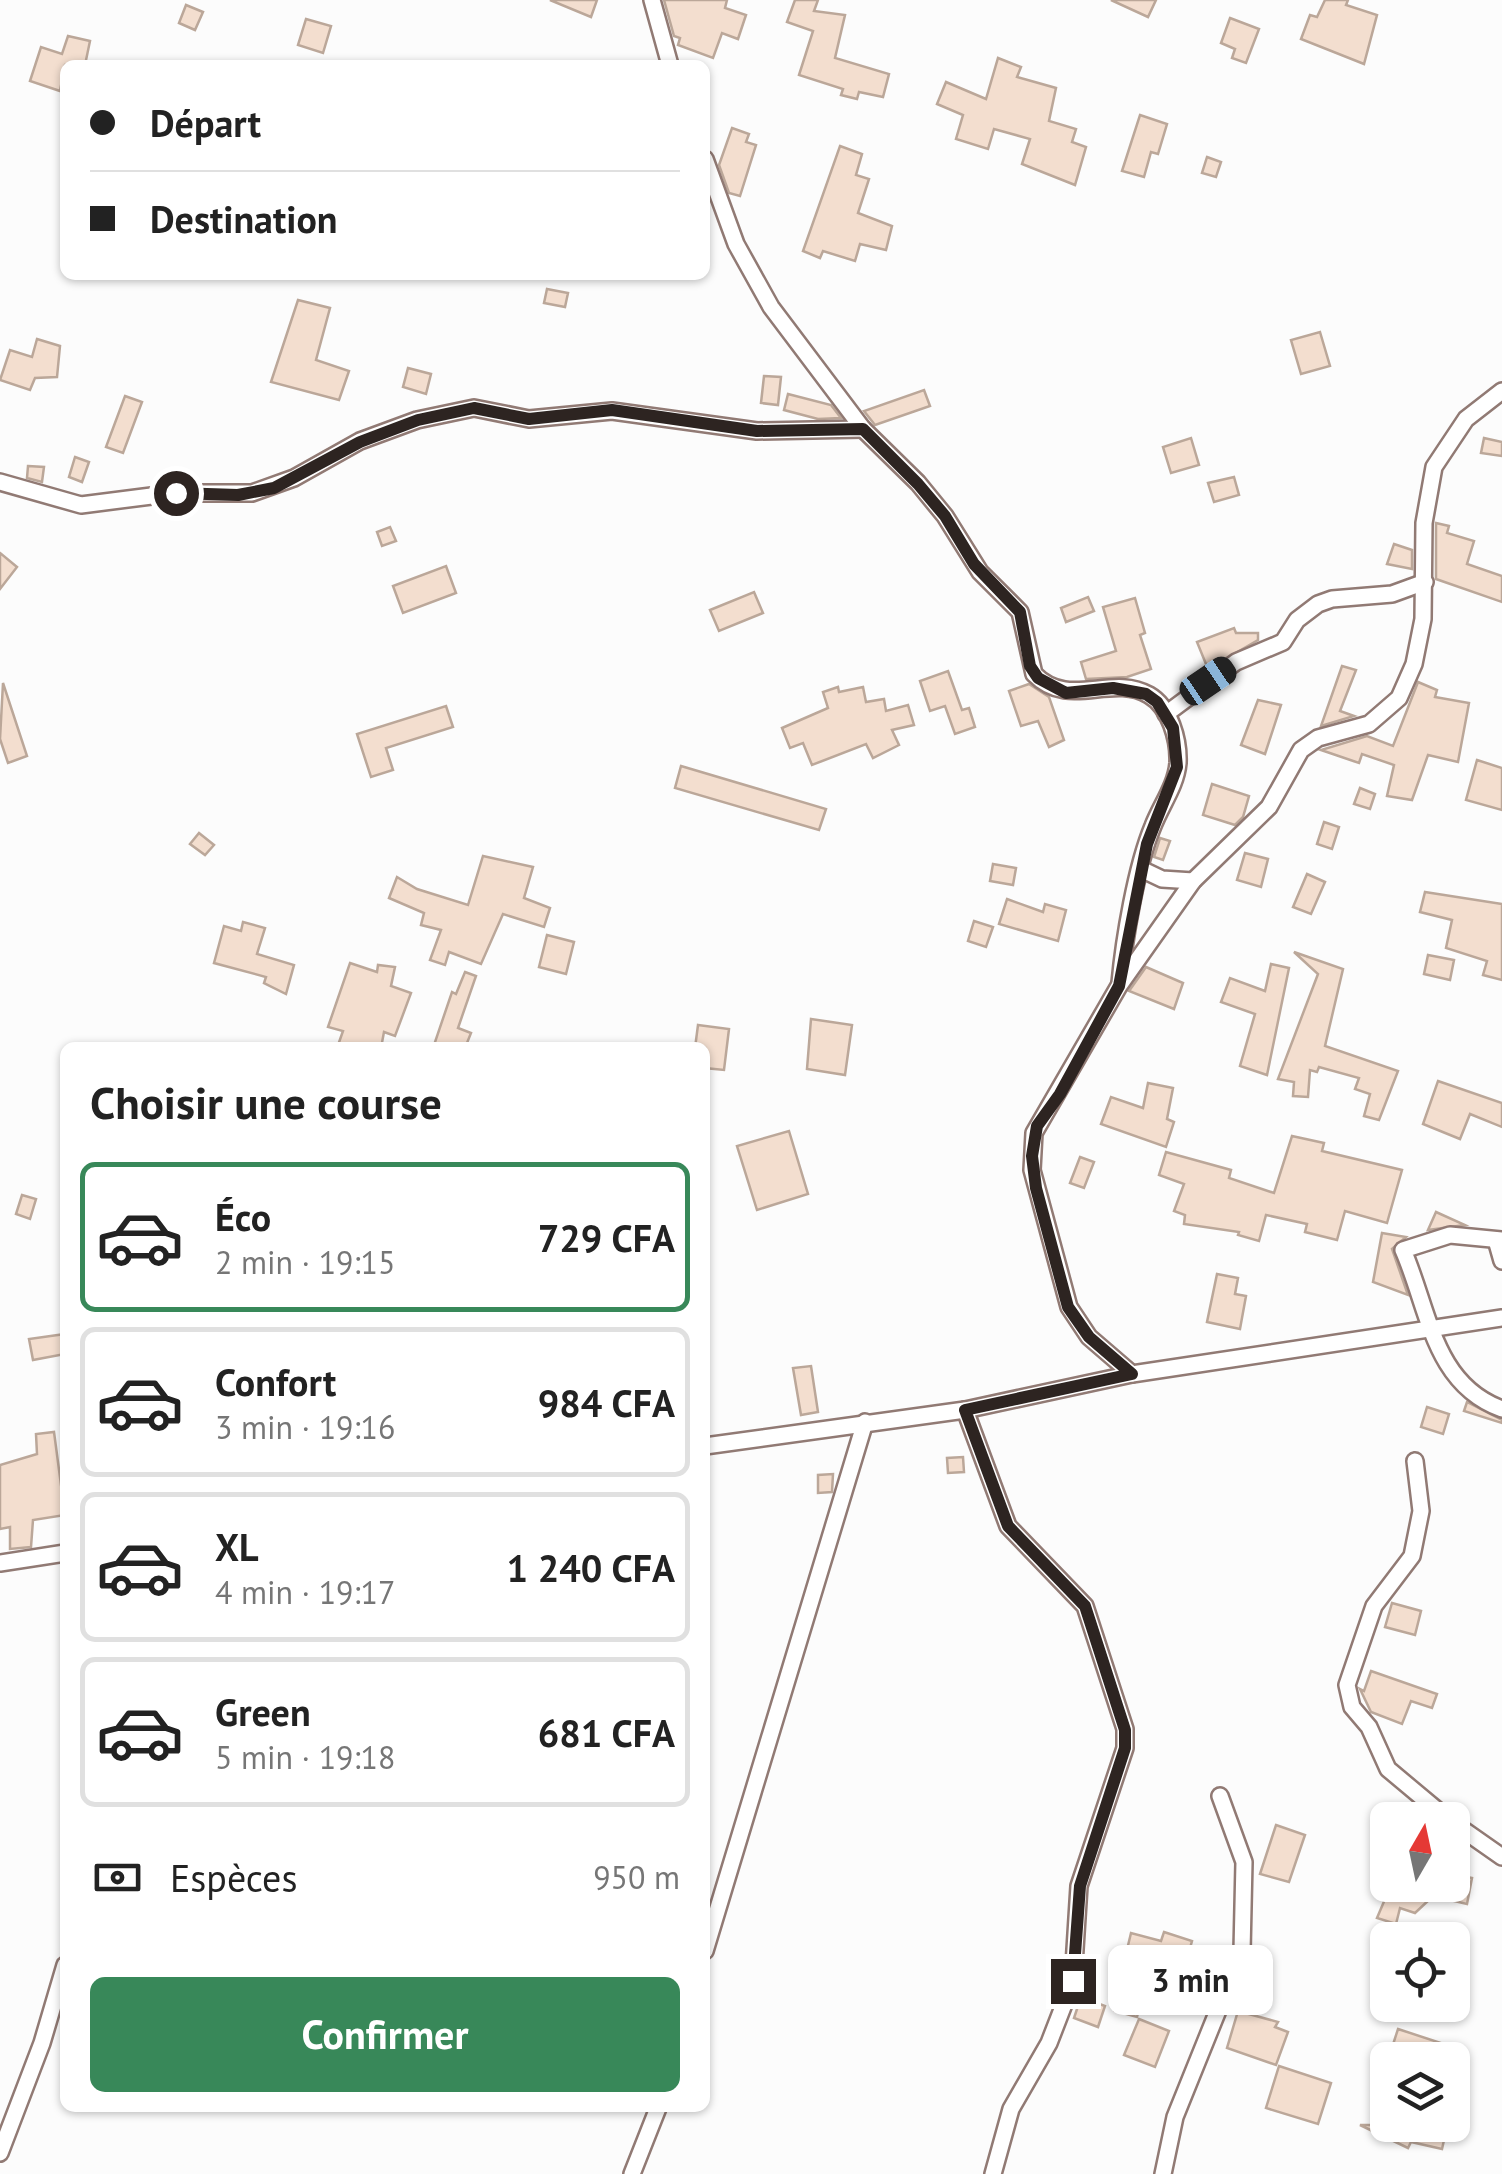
<!DOCTYPE html>
<html lang="fr">
<head>
<meta charset="utf-8">
<style>
  body { margin:0; font-family:"PT Sans",sans-serif; background:#f2f2f2; color:#222; height:100vh; display:flex; flex-direction:column; font-size:38px; white-space:nowrap }
  * { box-sizing:border-box; margin:0 }
  p { font-size:32px; color:#767676 }
  .icon { flex:none; width:55px; height:55px; fill:none; stroke:currentColor; stroke-width:2; stroke-linecap:round; stroke-linejoin:round }
  .map { position:relative; flex:1; overflow:hidden }
  .drawer { position:absolute; left:60px; top:1042px; width:650px; height:1070px; display:flex; flex-direction:column; background:#fff; border-radius:15px; box-shadow:0 2px 8px #0004 }
  .drawer>* { flex:none }
  .guide { position:absolute; left:60px; top:60px; width:650px; height:220px; border-radius:15px; box-shadow:0 2px 8px #0004; display:grid; align-content:center; height:220px; padding:0 30px; background:#fff }
  .needle { width:65px; rotate:9deg }
  .tools { position:absolute; left:1370px; top:1802px; display:grid; gap:20px }
  .tools a { display:grid; place-items:center; width:100px; height:100px; border-radius:15px; background:#fff; box-shadow:0 2px 8px #0004; font-size:50px }
  .end { position:absolute; width:45px; height:45px; margin:-22px; border:12px solid #2d2421; background:#fff; box-shadow:0 0 0 5px #fff }
  .from { border-radius:50% }
  .bubble { position:absolute; height:70px; border-radius:15px; background:#fff; box-shadow:0 2px 8px #0004; font-size:32px; font-weight:800; line-height:70px; text-align:center }
  .car { position:absolute; width:30px; height:60px; margin:-30px -15px; border-radius:12px; box-shadow:0 0 8px 2px #0007; background:linear-gradient(#222 24%,#8ab4d8 0 40%,#222 0 76%,#8ab4d8 0 86%,#222 0) }
  .guide b { display:flex; align-items:center; gap:35px; height:95px; font-size:38px }
  .guide b+b { border-top:2px solid #e0e0e0 }
  .guide i { width:25px; height:25px; background:#222 }
  ul { padding:0; list-style:none }
  li { display:flex; align-items:center; gap:30px; height:150px; margin:0 20px 15px; padding:0 10px; border:5px solid #e0e0e0; border-radius:15px }
  li div { flex:1 }
  li b { display:block; font-size:38px }
  li em { font-style:normal; font-weight:800 }
  li.active { border-color:#388859 }
  li>.icon { width:90px; height:90px; stroke-width:1.5 }
  h2 { padding:0 30px; font-size:45px; line-height:120px }
  .pay { display:flex; align-items:center; gap:25px; height:110px; padding:0 30px; font-size:38px }
  .pay p { margin-inline-start:auto }
  .primary-button { display:flex; gap:20px; margin-top:auto; padding:20px 30px }
  .primary-button a { flex:1; height:115px; border-radius:15px; background:#388859; color:#fff; font-size:40px; font-weight:800; line-height:115px; text-align:center }
  .map>svg:first-child { display:block }
  .building { fill:#f3decf; stroke:#bba799; stroke-width:2.5 }
  .lines { fill:none; stroke-linecap:round; stroke-linejoin:round }
  .minor-casing { stroke:#917a74; stroke-width:20 }
  .minor { stroke:#fff; stroke-width:15 }
  .route { stroke:#2d2421; stroke-width:12 }
</style>
</head>
<body>
<div class="map">
<svg width="1502" height="2174" viewBox="0 0 1502 2174">
  <rect width="100%" height="100%" fill="#fcfcfc"/>
  <!-- building -->
  <g class="building">
    <path d="M550,0h47l-6,17z"/>
    <path d="M664,0h63l-2,8 21,7 -8,24 -16,-6 -9,25 -35,-13 2,-7 -6,-2z"/>
    <path d="M795,0h23l-4,11 31,4 -10,43 54,16 -6,23 -24,-5 -2,7 -16,-4 2,-6 -44,-14 14,-44 -26,-9z"/>
    <path d="M1111,0h45l-8,17z"/>
    <path d="M1325,0h23l-2,5 31,10 -13,49 -63,-25 9,-24 7,2z"/>
    <path d="M186,5l17,7 -8,18 -16,-7z"/>
    <path d="M1230,18l29,11 -13,34 -14,-5 3,-9 -14,-6z"/>
    <path d="M306,19l25,7 -8,27 -25,-8z"/>
    <path d="M68,36l22,5 -5,24h-20l-5,26 -30,-10 11,-34 21,7z"/>
    <path d="M998,58l23,9 -4,10 39,11 -7,33 27,8 -4,13 14,5 -11,38 -53,-21 8,-25 -36,-10 -6,20 -32,-10 7,-24 -26,-11 9,-22 40,17z"/>
    <path d="M1140,115l27,9 -9,30 -7,-2 -7,25 -22,-6z"/>
    <path d="M732,128l17,6 -3,8 10,3 -16,51 -11,-3 -10,-28z"/>
    <path d="M840,146l22,8 -6,21 13,4 -11,34 34,13 -6,24 -26,-6 -5,17 -32,-10 -3,7 -17,-7z"/>
    <path d="M1207,157l14,5 -5,15 -14,-4z"/>
    <path d="M547,289l21,4 -3,14 -21,-4z"/>
    <path d="M298,300l32,8 -14,52 33,11 -10,29 -68,-18z"/>
    <path d="M1320,332l10,34 -29,8 -10,-34z"/>
    <path d="M37,339l23,7 -3,31 -22,1 -5,12 -30,-10 10,-30 22,7z"/>
    <path d="M408,368l23,6 -5,20 -23,-7z"/>
    <path d="M764,376l17,1 -3,28 -17,-2z"/>
    <path d="M924,390l6,16 -55,19 -11,-14z"/>
    <path d="M788,394l43,11 10,13 -23,1 -34,-9z"/>
    <path d="M125,396l17,6 -19,51 -17,-6z"/>
    <path d="M1191,438l8,27 -28,8 -8,-26z"/>
    <path d="M1484,438l18,4v14l-21,-3z"/>
    <path d="M75,457l14,5 -7,20 -13,-5z"/>
    <path d="M28,466l16,1 -2,15 -15,-4z"/>
    <path d="M1234,477l5,18 -25,7 -6,-19z"/>
    <path d="M1436,523l13,3 -2,7 27,8 -7,23 35,12v26l-66,-23z"/>
    <path d="M390,527l6,14 -14,5 -5,-14z"/>
    <path d="M1394,544l18,6v19l-25,-5z"/>
    <path d="M0,553l17,14 -17,22z"/>
    <path d="M446,566l10,27 -53,20 -10,-27z"/>
    <path d="M754,592l9,21 -44,18 -9,-21z"/>
    <path d="M1088,597l6,14 -28,11 -5,-14z"/>
    <path d="M1135,598l10,35 -5,2 11,34 -24,8 -41,2 -5,-17 35,-11 -13,-44z"/>
    <path d="M1234,628l2,5h22v7l-50,29 -11,-27z"/>
    <path d="M1342,666l14,4 -16,41 14,5 -33,10z"/>
    <path d="M948,671l14,39 7,-2 6,19 -20,7 -10,-28 -15,5 -10,-30z"/>
    <path d="M1418,682l19,8 -2,7 34,6 -11,59 -30,-7 -16,45 -25,-4 7,-31 -32,-11 -3,9 -38,-13 46,-14 26,10z"/>
    <path d="M3,683l24,73 -19,7 -8,-24z"/>
    <path d="M1029,684l20,13 15,43 -15,7 -11,-26 -17,5 -12,-35z"/>
    <path d="M838,687l1,5 24,-5 3,15 18,-3 2,12 22,-6 6,20 -22,5 7,15 -26,13 -7,-14 -54,21 -9,-22 -13,5 -8,-20 46,-20 -5,-16z"/>
    <path d="M1258,700l23,5 -16,49 -24,-9z"/>
    <path d="M446,706l7,21 -67,21 7,22 -22,7 -14,-43z"/>
    <path d="M1477,760l25,8v42l-36,-10z"/>
    <path d="M681,766l145,43 -7,21 -144,-42z"/>
    <path d="M1212,784l37,12 -6,21 -8,8 -32,-10z"/>
    <path d="M1360,788l15,6 -5,15 -16,-5z"/>
    <path d="M1324,822l15,5 -7,22 -15,-5z"/>
    <path d="M199,833l15,12 -9,10 -15,-11z"/>
    <path d="M1160,838l10,3 -7,19 -9,-3z"/>
    <path d="M1245,853l23,6 -7,28 -24,-7z"/>
    <path d="M483,856l50,11 -9,31 26,10 -6,19 -41,-13 -22,50 -32,-12 -4,13 -15,-5 11,-30 -20,-5 3,-12 -35,-15 8,-21 20,12 51,16z"/>
    <path d="M993,864l23,4 -3,17 -23,-4z"/>
    <path d="M1307,874l18,8 -14,32 -18,-7z"/>
    <path d="M1425,892l77,12v76l-19,-5 4,-14 -41,-13 6,-28 -32,-8z"/>
    <path d="M1007,899l36,13 2,-8 21,6 -8,31 -59,-17z"/>
    <path d="M974,921l19,6 -7,20 -18,-6z"/>
    <path d="M243,922l22,6 -8,26 37,11 -8,29 -22,-11 2,-6 -52,-14 10,-37 17,5z"/>
    <path d="M547,935l27,7 -8,32 -27,-7z"/>
    <path d="M1294,952l49,17 -18,77 73,25 -19,49 -15,-4 6,-22 -15,-5 4,-11 -40,-11 -2,5 -7,-2 -2,27 -15,-1 1,-14 -16,-3 40,-105z"/>
    <path d="M1428,955l26,5 -4,20 -26,-6z"/>
    <path d="M350,963l27,9 1,-7 17,2 -4,19 20,7 -16,43 -11,-4 -3,16h-44l6,-17 -15,-4z"/>
    <path d="M1271,964l18,4 -22,107 -27,-9 15,-52 -34,-12 9,-24 35,13z"/>
    <path d="M1146,967l37,16 -9,26 -45,-18z"/>
    <path d="M465,972l11,4 -18,52 13,5 -6,15h-32l19,-56 4,2z"/>
    <path d="M811,1019l41,6 -7,50 -38,-6z"/>
    <path d="M698,1025l31,4 -5,41 -19,-2v-20h-10z"/>
    <path d="M1438,1081l64,22v24l-32,-13 -10,25 -37,-15z"/>
    <path d="M1148,1083l25,5 -6,31 7,3 -8,25 -65,-23 10,-27 32,11z"/>
    <path d="M789,1131l19,63 -51,16 -20,-64z"/>
    <path d="M1292,1136l32,7 -2,8 80,19 -15,53 -42,-12 -8,29 -32,-8 2,-8 -41,-9 -7,26 -21,-6 1,-3 -55,-8 1,-9 -11,-4 10,-27 -25,-9 7,-23 65,18 -2,8 45,15z"/>
    <path d="M1080,1157l14,5 -10,26 -14,-5z"/>
    <path d="M22,1195l14,4 -6,20 -14,-5z"/>
    <path d="M1436,1212l29,13 -37,5z"/>
    <path d="M1382,1233l24,4 -14,12 16,46 -35,-13z"/>
    <path d="M1217,1274l21,4 -3,16 11,2 -6,33 -33,-7z"/>
    <path d="M65,1334v20l-32,6 -4,-21z"/>
    <path d="M811,1366l7,46 -17,3 -8,-47z"/>
    <path d="M1467,1402l35,18v3l-38,-12z"/>
    <path d="M1427,1407l22,7 -6,20 -22,-7z"/>
    <path d="M54,1432l11,83 -32,5 -2,27 -21,2v-22l-10,2v-64l37,-11 -1,-20z"/>
    <path d="M963,1457l1,15 -16,1 -1,-15z"/>
    <path d="M833,1474l-1,18 -14,1v-18z"/>
    <path d="M1392,1603l29,8 -6,24 -30,-8z"/>
    <path d="M1371,1671l66,23 -5,14 -21,-7 -9,23 -31,-12 -11,-23 4,2z"/>
    <path d="M1276,1825l29,10 -16,47 -29,-8z"/>
    <path d="M1457,1875l15,3 -5,26 -22,-5z"/>
    <path d="M1391,1885h54l-30,28 -15,-5 -4,16 -19,-6z"/>
    <path d="M1164,1932l28,9 -4,14h-6l13,10 -8,24 -36,-12 4,-11 -30,-8 6,-25 30,8z"/>
    <path d="M1120,1995l21,6 -4,16 -22,-6z"/>
    <path d="M1081,1997l24,9 -7,21 -24,-9z"/>
    <path d="M1238,2011l40,11 -3,5 13,5 -12,33 -49,-17z"/>
    <path d="M1139,2019l30,12 -14,36 -31,-12z"/>
    <path d="M1398,2029l49,16 -4,15h-55z"/>
    <path d="M1279,2066l52,17 -13,41 -52,-16z"/>
    <path d="M1360,2125h79l8,2 -5,22 -31,-7 -3,6z"/>
  </g>
  <g class="lines">
    <!-- minor casing -->
    <g class="minor-casing">
      <g id="minor">
        <path d="M652,0l18,65"/>
        <path d="M705,159l31,85 35,63 92,122 55,54 27,33 35,56 40,40 14,62c35,36 77,-1 115,21 21,12 30,45 29,68 -2,23 -17,42 -25,63 -17,41 -29,113 -33,157"/>
        <path d="M0,482l81,23 94,-12h77l42,-15 66,-37 57,-21 57,-12 55,11 83,-8 145,20 106,-2"/>
        <path d="M1166,714l70,-52 47,-20 14,-22 21,-16 14,-5 60,-5 33,-12"/>
        <path d="M1141,869l21,10 31,2"/>
        <path d="M1496,1240l6,21"/>
        <path d="M1502,1240l-52,-5 -47,15c26,59 30,134 99,159"/>
        <path d="M1132,1374l-43,-37 -20,-30 -37,-137 2,-37 85,-147 74,-105 76,-74 32,-57 17,-12 51,-14 30,-26 15,-34 9,-45 1,-96 10,-56 32,-48 36,-28"/>
        <path d="M965,1410l43,116 77,80 40,123v19l-46,138 -6,95 -24,62 -38,66 -18,65"/>
        <path d="M705,1446l260,-36 167,-36 370,-56"/>
        <path d="M1415,1461l6,50 -9,45 -38,50 -27,79 5,22 17,20 19,42 61,51"/>
        <path d="M0,1563l65,-10"/>
        <path d="M1452,1822l50,35"/>
        <path d="M705,1951l160,-529"/>
        <path d="M0,2153l42,-110 23,-78"/>
        <path d="M632,2174l26,-66"/>
        <path d="M1163,2174l12,-57 67,-166 2,-89 -24,-66"/>
      </g>
    </g>
    <!-- minor -->
    <use href="#minor" class="minor"/>
  </g>
  <g class="lines">
    <!-- route -->
    <path class="route" d="M176,493l62,2 36,-7 86,-46 58,-22 56,-12 55,11 83,-9 145,21 106,-2 55,55 27,32 29,48 46,48 10,54 8,12 28,15 47,-5 33,6 11,8 16,26 4,39 -30,77 -28,142 -59,108 -23,32 -5,30 4,32 32,119 21,30 43,37 -167,36 43,116 77,80 40,124v18l-45,138 -7,95"/>
  </g>
</svg>
<div class="tools">
<a><svg class="needle" viewBox="-14 -14 28 28"><path d="M0-13l5 13h-10z" fill="#e53935"/><path d="M0 13l5-13h-10z" fill="#767676"/></svg></a>
<a><svg class="icon" aria-label="locate" viewBox="0 0 24 24"><circle cx="12" cy="12" r="6"/><path d="M12 2v4M12 18v4M2 12h4M18 12h4"/></svg></a>
<a><svg class="icon" aria-label="layers" viewBox="0 0 24 24"><path d="M12 4l9 5-9 5-9-5zM3 14l9 5 9-5"/></svg></a>
</div>
<i class="end from" style="left:176px;top:493px"></i>
<i class="end" style="left:1073px;top:1981px"></i>
<div class="bubble" style="left:1108px;top:1945px;width:165px">3 min</div>
<i class="car" style="left:1208px;top:681px;rotate:56deg"></i>
<div class="guide">
<b><i class="from"></i>Départ</b>
<b><i></i>Destination</b>
</div>
<section class="drawer">
<h2>Choisir une course</h2>
<ul>
<li class="active"><svg class="icon" aria-label="car" viewBox="0 0 24 24"><path d="M5 17H2v-5l4-1 3-4h7l3 4 3 1v5h-3M9 17h6M6 11h13"/><circle cx="7" cy="17" r="2"/><circle cx="17" cy="17" r="2"/></svg><div><b>Éco</b><p>2 min · 19:15</p></div><em>729 CFA</em></li>
<li><svg class="icon" aria-label="car" viewBox="0 0 24 24"><path d="M5 17H2v-5l4-1 3-4h7l3 4 3 1v5h-3M9 17h6M6 11h13"/><circle cx="7" cy="17" r="2"/><circle cx="17" cy="17" r="2"/></svg><div><b>Confort</b><p>3 min · 19:16</p></div><em>984 CFA</em></li>
<li><svg class="icon" aria-label="car" viewBox="0 0 24 24"><path d="M5 17H2v-5l4-1 3-4h7l3 4 3 1v5h-3M9 17h6M6 11h13"/><circle cx="7" cy="17" r="2"/><circle cx="17" cy="17" r="2"/></svg><div><b>XL</b><p>4 min · 19:17</p></div><em>1 240 CFA</em></li>
<li><svg class="icon" aria-label="car" viewBox="0 0 24 24"><path d="M5 17H2v-5l4-1 3-4h7l3 4 3 1v5h-3M9 17h6M6 11h13"/><circle cx="7" cy="17" r="2"/><circle cx="17" cy="17" r="2"/></svg><div><b>Green</b><p>5 min · 19:18</p></div><em>681 CFA</em></li>
</ul>
<div class="pay"><svg class="icon" aria-label="cash" viewBox="0 0 24 24"><path d="M3 7h18v10H3z"/><circle cx="12" cy="12" r="2"/></svg>Espèces<p>950 m</p></div>
<div class="primary-button"><a>Confirmer</a></div>
</section>
</div>
</body>
</html>
